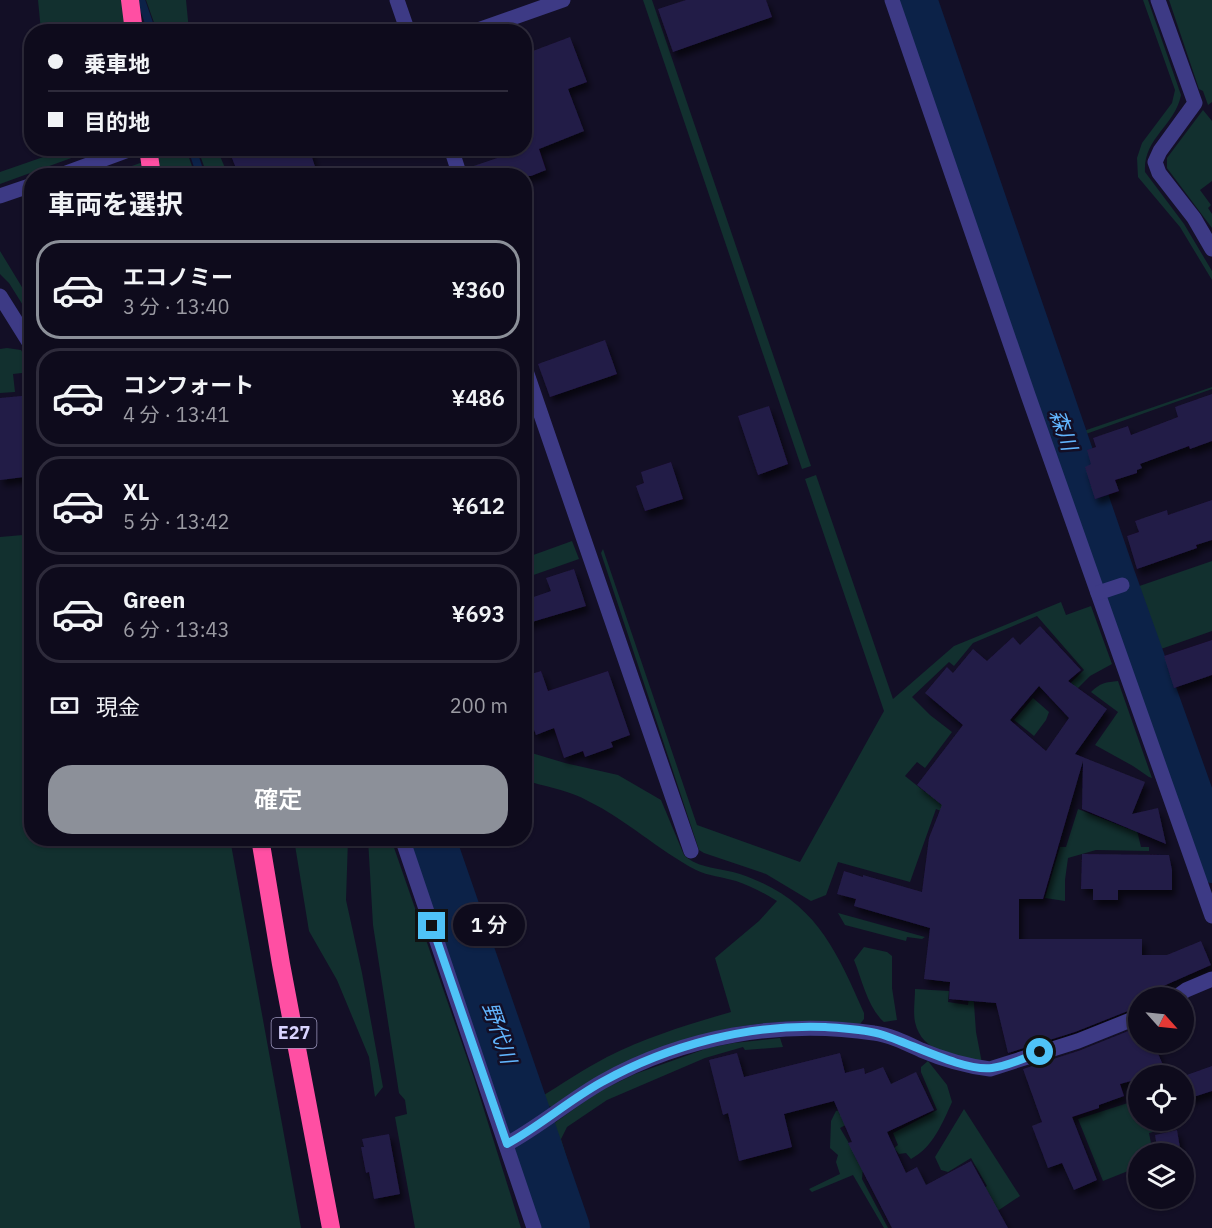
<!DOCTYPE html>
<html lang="ja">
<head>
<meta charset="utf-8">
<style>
  body { margin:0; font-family:"IBM Plex Sans","Noto Sans JP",sans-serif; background:#1c1929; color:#f1f3f6; height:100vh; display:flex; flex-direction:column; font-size:22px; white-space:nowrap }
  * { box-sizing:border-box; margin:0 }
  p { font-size:20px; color:#9b9ba3 }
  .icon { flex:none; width:33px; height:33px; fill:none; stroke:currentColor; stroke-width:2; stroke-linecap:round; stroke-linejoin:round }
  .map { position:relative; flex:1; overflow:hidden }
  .details { position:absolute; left:24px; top:168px; width:508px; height:678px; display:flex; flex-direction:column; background:#0e0b1c; border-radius:24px; box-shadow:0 2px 4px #0004,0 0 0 2px #2e2b3b }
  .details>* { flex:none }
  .banner { position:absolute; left:24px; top:24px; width:508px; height:132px; border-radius:24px; box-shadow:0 2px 4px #0004,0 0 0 2px #2e2b3b; display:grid; align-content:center; height:132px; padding:0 24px; background:#0e0b1c }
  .needle { width:39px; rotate:117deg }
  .fabs { position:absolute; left:1128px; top:987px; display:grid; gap:12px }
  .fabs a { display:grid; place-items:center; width:66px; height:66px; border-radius:50%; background:#0e0b1c; box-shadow:0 2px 4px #0004,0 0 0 2px #2e2b3b; font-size:30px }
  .end { position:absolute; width:27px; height:27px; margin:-14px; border:8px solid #4fc3f7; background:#111; box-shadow:0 0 0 3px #111 }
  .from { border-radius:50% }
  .bubble { position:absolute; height:42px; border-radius:21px; background:#0e0b1c; box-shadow:0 2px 4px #0004,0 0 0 2px #2e2b3b; font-size:20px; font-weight:600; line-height:42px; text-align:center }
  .banner b { display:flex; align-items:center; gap:21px; height:57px; font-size:22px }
  .banner b+b { border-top:2px solid #2e2b3b }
  .banner i { width:15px; height:15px; background:#f1f3f6 }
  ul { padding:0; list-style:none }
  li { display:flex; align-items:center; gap:18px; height:99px; margin:0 12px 9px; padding:0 12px; border:3px solid #2e2b3b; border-radius:24px }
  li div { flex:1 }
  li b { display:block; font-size:22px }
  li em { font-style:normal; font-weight:600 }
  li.on { border-color:#8c9099 }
  li>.icon { width:54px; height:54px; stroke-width:1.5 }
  h2 { padding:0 24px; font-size:27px; line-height:72px }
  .pay { display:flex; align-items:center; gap:15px; height:66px; padding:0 24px; font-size:22px }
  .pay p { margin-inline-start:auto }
  .button { display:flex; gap:12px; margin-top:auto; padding:12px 24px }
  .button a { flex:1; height:69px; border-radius:24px; background:#8c9099; color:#fff; font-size:24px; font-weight:600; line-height:69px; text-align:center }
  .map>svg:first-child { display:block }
  .green { fill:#12302f }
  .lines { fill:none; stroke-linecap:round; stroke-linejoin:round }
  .stream { stroke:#0c2248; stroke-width:8 }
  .river { stroke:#0c2248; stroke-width:48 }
  .building { fill:#241b47; fill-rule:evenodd; filter:url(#shadow) }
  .minor { stroke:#3d3a85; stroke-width:15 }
  .motorway { stroke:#ff4fa3; stroke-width:18 }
  .route { stroke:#4fc3f7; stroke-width:8 }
  .labels { text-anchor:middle; stroke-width:5; stroke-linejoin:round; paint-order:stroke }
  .shield { fill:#130f26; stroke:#9e99be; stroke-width:1.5 }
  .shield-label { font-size:18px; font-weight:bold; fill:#d9d4ff }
  .water-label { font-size:21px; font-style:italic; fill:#62b6ff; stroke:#130f26 }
</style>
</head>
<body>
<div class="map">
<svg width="1212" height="1228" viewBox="0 0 1212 1228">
  <defs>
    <filter id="shadow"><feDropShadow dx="3.5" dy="6" stdDeviation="3" flood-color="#0009"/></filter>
  </defs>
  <rect width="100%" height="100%" fill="#130f26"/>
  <!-- green -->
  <g class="green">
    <path d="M38,0h96l11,31h-104z"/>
    <path d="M146,0h40l3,31h-32z"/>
    <path d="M643,0h9l159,466 -9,3z"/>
    <path d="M917,0h5l150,435 140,-48v2l-143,51z"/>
    <path d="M1143,0h5l33,95c-6,31 -38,43 -36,77l39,52 28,47v9l-32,-53 -42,-50 -1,-19 5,-15 30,-40 3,-13z"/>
    <path d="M1169,0h43v102l-4,3 -5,-14 -4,-2z"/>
    <path d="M1203,110l9,11v60l-12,9 11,15 -3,3 4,6v14l-45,-60v-10z"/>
    <path d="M182,148l4,1 9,26 -91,1z"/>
    <path d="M52,149h44l-96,35v-12l52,-18z"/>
    <path d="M198,149h19l11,26h-21z"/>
    <path d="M0,251l31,51v16l-22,-35 -9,-9z"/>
    <path d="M7,348l14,2 10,17v5l-18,2 2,18 -15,1v-44z"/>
    <path d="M816,475l77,224 61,-53 107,-44 5,13 25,-9 21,58 -22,12 -27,27 -10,-3 31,-30 -47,-54 -64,27 -19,23 -5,-4 -37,35 18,18 22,17 -27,36 -8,-6 -12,14 20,16 7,-8 58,48 -54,-23 -26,73 -72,-20 -12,33 -15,6 -45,-27 -62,-21 -5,-3 -98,-297 2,-4 94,276 103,37 84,-151 -79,-232z"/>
    <path d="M30,489h1l1,349 198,1 71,389h-301v-691l23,-2 4,-7 -3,-31z"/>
    <path d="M572,541l7,18 -54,19v-20z"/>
    <path d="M1212,561v70l-68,24 -22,-63z"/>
    <path d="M1118,681l34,97 -3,-1 -16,-11 -38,-21 23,-33 -27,-20c9,-9 15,-10 27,-11z"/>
    <path d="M1033,698l16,14 -3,8 -12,16 -20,-16z"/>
    <path d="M1179,737l33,94v14l-38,-105z"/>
    <path d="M525,751l40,12 53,12 43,25 23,55c14,14 38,13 56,19 74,25 95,73 124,139v6l-4,5c-51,-5 -100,-4 -151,9l-157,74 -9,-2 -4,-6 -10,5 -92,-265h19l54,169 -2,9 31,81c23,-14 45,-29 68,-41 40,-20 82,-33 124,-45l-16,-54 44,-37 18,-20c-13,-8 -26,-15 -41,-20 -13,-4 -28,-5 -40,-11 -38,-20 -69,-50 -108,-69 -17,-10 -37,-13 -57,-19l-6,2z"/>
    <path d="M1078,809l51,20 6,-7 6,25h8v4l-53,-1 -28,8 -3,22v21l-20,-3 15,-51h6z"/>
    <path d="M294,839h54l-2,61 16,73 21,114 -8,10 -6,-40 -32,-77 -28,-49z"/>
    <path d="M368,839h23l83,239 47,150h-106l-20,-111 12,-3 -2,-14 -6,-7 -26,-168z"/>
    <path d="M413,839h13l98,285 -10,6z"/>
    <path d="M838,913l87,24 -3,2 -15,-2 -1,4 -61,-16z"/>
    <path d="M864,947l23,5 5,4v32l5,32 -13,2c-16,-14 -22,-42 -30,-62z"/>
    <path d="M915,989l34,2 -1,11 20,3 2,-15h3l3,42 6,31c-26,-8 -60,-9 -67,-41 -2,-10 0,-22 0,-33z"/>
    <path d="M780,1038l3,9 -38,3 -2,-3 -38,11 -98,42 -40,27 -6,12 27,89h-16l-32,-92 6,5 8,-6 -1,-11 45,-32 37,-18 73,-26 26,-5z"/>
    <path d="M928,1061l19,24 5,17c-10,22 -19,45 -41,57l-5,-6 -7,1 -5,-6 4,-3 -5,-12 44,-23 -16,-38v-5z"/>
    <path d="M1138,1091v29l40,1 1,4 -30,8 4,20 -15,1v13l-35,14 -25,-62 59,-19 -2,-8z"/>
    <path d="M849,1107l4,14 -13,7 23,39 -1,12 26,49h-4l-31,-53 -41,17 -3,-3 31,-15 -4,-12 2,-7 -8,-7 1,-27 5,-10z"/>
    <path d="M964,1109l56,87 -48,32 -7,-29 22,-13 -16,-28 -23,14 -7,-2 -6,-13z"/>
    <path d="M529,1140l31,88h-16l-23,-75v-5z"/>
  </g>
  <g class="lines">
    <!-- stream -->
    <g class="stream">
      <path d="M141,0l11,32"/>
      <path d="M192,148l9,28"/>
    </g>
    <!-- river -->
    <g class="river">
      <path d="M913,0l199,579 100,280"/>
      <path d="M431,838l135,390"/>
    </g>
  </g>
  <!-- building -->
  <g class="building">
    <path d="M686,0h80l6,17 -99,35 -15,-43z"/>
    <path d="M570,37l17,45 -19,7 16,42 -45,18 7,21 -15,6h-62l-1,-8 38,-13 -2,-7h21v-94z"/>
    <path d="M228,148h81l9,28h-79z"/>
    <path d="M605,340l12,34 -67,23 -12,-33z"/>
    <path d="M1212,394v47l-22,8 -1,-3 -49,18 2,4 -5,2v3l-22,7 4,11 -24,8 -10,-32 6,-3 -4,-14 9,-3 -3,-9 35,-12 3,9 47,-18 -3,-10z"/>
    <path d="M32,395v81l-32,4v-82z"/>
    <path d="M769,406l19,58 -30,11 -20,-59z"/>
    <path d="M671,462l12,37 -38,12 -9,-25 8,-3 -3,-11z"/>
    <path d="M1212,500v40l-16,5 1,3 -60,21 -10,-33 12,-4 -4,-11 32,-11 1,5z"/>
    <path d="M574,569l12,37 -61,18v-24l26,-9 -5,-13z"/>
    <path d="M1040,626l41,44 -13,11 39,28 -32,45 70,28 -13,32 26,-6 8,36 -84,-35 1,-48 -40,138h-24v40h123v16h25l34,-14 10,24 -59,26 1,7h-15v9l-63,25 -67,21 -12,-50 -47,-4 1,-17 -26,-3 6,-51 -76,-22 2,-7 -19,-5 7,-23 19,6v-2l59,17 7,-54 13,-33 -25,-20 46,-60 -38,-32 22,-26 6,6 20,-24 14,12 26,-24 7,8zM1039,686l30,32 -23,33 -36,-31z"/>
    <path d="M1212,640v35l-38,13 -10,-32z"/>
    <path d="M541,671l7,20 60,-20 22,64 -19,7 2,5 -28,10 -2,-6 -19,7 -10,-30 -18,7 -3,-8 -8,2v-20l5,-2 -5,-14v-17z"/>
    <path d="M1082,854l87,1 3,15v20h-54v10h-25v-11h-12z"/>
    <path d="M1138,1027v15h15l13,30 -12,4h-16v3l-18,5 4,12 -25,9v3l-27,9 25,63 -23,10 -12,-27 -14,5 -16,-42 10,-4 -19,-53 58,-19z"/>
    <path d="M737,1053l7,24 96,-24 5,20 19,-5 1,6 18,-7 8,17 25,-12 18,38 -47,22 19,41 11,-6 9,18 45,-24 37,67h-116l-44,-85 4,-1 -18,-41 -50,13 8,33 -53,14 -11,-48 -5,2 -14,-55z"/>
    <path d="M1212,1066v25l-28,9v-24z"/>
    <path d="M1177,1130l4,24h-23l-3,-19z"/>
    <path d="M389,1134l11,60 -26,5 -5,-27 -3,1 -5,-26h3l-2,-8z"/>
  </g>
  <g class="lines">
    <!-- minor -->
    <g class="minor">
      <path d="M397,0l11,32"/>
      <path d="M892,0l136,395 184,521"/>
      <path d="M1158,0l37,103 -35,48 -5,11 4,11 35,45 18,31"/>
      <path d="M472,32l91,-32"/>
      <path d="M451,148l9,28"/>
      <path d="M58,176l76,-28"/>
      <path d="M0,196l32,-11"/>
      <path d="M0,296l32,51"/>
      <path d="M525,368l166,483"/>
      <path d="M1098,593l24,-8"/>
      <path d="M402,838l132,390"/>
      <path d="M1175,998l11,-8 26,-11"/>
      <path d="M507,1144c33,-18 62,-43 95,-62 82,-46 179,-63 272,-49 16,2 32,10 47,17 21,9 46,16 69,19l88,-28 60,-24"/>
    </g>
    <!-- motorway -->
    <g class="motorway">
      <path d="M130,0l4,32"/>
      <path d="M148,148l4,28"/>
      <path d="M260,838l21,126 50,264"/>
    </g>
  </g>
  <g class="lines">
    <!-- route -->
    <path class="route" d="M432,926l75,218c33,-18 62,-44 95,-62 67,-37 147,-58 223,-55 17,1 38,2 55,7 28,8 84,38 112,34 16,-2 33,-10 48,-16"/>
  </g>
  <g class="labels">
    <!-- shield labels -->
    <rect class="shield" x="271.5" y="1018" width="45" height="30" rx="4.5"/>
    <g class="shield-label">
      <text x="294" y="1039">E27</text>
    </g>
    <!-- water labels -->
    <g class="water-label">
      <text transform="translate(1063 430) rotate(71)" y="7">森川</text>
      <text transform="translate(499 1033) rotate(71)" y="7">野代川</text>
    </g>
  </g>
</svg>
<div class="fabs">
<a><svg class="needle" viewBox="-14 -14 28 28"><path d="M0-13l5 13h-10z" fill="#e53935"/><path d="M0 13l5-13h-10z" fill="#9b9ba3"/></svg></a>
<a><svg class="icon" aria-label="locate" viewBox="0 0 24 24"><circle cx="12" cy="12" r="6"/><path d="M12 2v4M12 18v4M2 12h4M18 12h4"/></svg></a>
<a><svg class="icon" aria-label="layers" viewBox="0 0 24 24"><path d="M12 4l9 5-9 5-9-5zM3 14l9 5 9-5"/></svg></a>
</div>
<i class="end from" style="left:1040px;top:1052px"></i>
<i class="end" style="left:432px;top:926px"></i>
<div class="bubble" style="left:453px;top:904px;width:72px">1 分</div>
<div class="banner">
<b><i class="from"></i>乗車地</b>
<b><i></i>目的地</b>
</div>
<section class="details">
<h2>車両を選択</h2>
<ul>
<li class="on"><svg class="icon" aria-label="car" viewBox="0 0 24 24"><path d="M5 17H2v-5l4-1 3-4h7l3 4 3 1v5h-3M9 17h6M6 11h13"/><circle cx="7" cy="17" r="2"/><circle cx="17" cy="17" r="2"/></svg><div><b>エコノミー</b><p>3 分 · 13:40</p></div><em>¥360</em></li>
<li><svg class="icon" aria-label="car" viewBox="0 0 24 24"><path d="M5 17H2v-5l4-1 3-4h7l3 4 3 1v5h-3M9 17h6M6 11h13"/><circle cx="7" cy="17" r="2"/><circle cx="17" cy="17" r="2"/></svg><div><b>コンフォート</b><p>4 分 · 13:41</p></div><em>¥486</em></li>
<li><svg class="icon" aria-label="car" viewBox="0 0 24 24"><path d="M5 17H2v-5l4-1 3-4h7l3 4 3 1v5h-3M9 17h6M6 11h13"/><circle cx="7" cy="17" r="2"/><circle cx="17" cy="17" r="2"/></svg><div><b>XL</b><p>5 分 · 13:42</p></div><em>¥612</em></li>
<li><svg class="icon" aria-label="car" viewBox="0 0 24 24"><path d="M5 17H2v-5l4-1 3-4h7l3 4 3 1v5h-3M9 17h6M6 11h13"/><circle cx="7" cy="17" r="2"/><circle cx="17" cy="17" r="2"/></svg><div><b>Green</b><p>6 分 · 13:43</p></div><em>¥693</em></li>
</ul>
<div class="pay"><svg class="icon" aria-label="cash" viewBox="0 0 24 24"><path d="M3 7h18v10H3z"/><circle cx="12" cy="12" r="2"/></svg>現金<p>200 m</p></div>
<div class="button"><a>確定</a></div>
</section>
</div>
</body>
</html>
